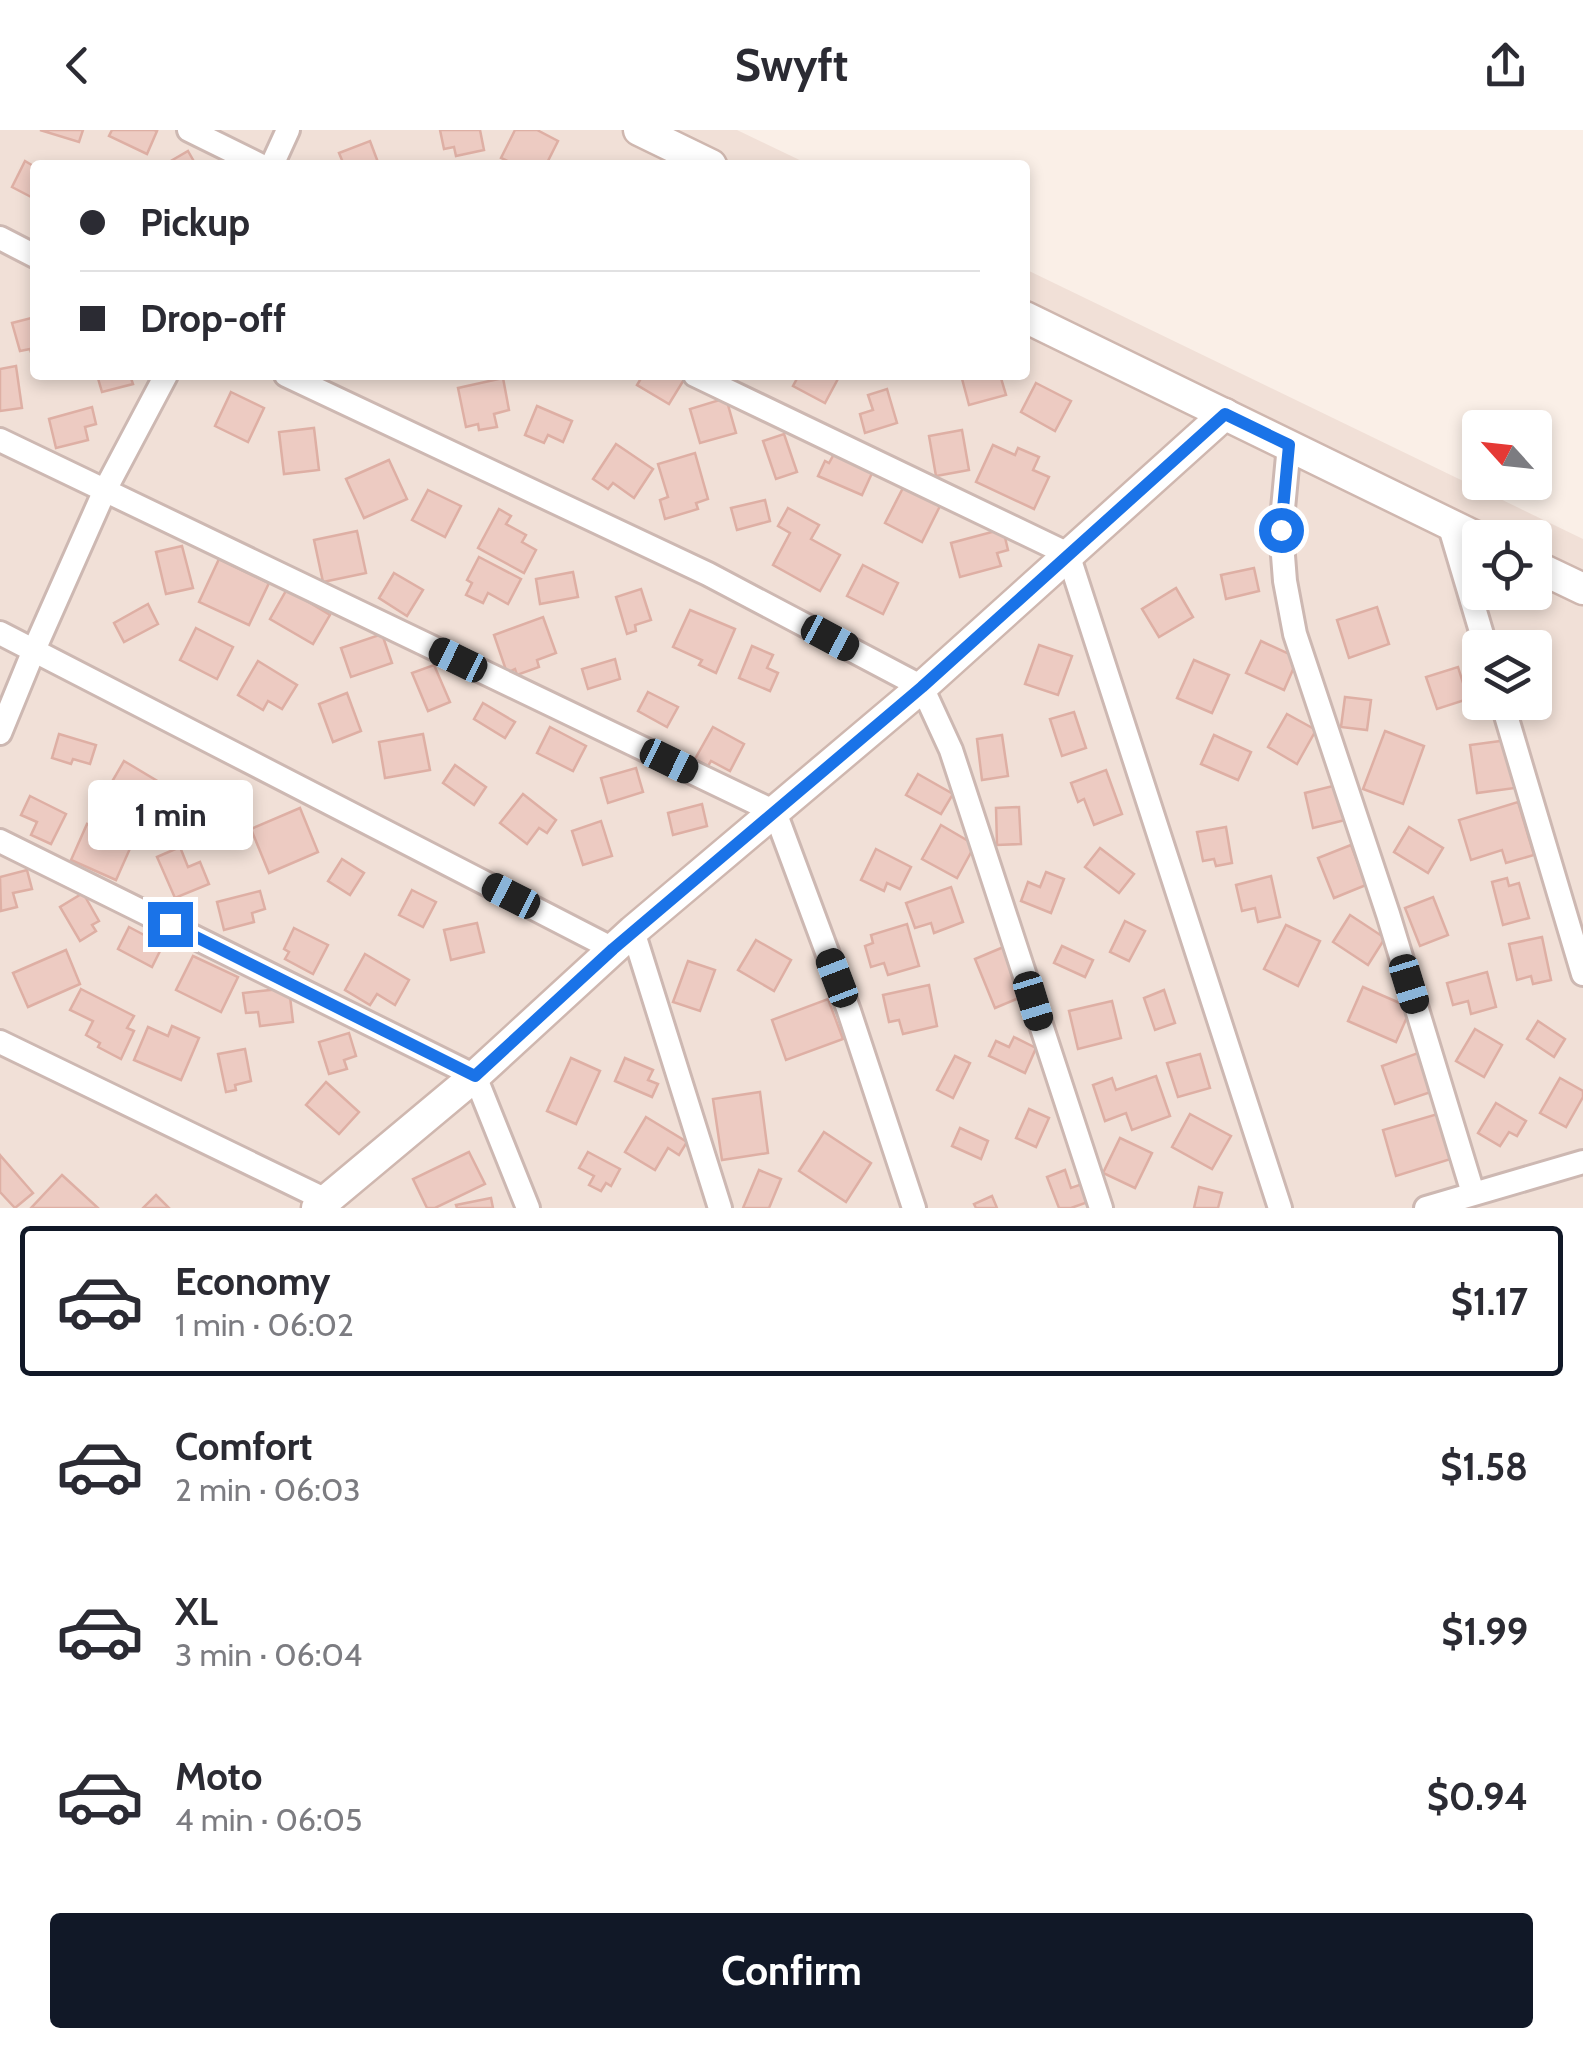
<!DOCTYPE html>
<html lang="en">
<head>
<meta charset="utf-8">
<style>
  body { margin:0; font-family:Cabin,sans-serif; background:#f2f2f3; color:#2b2b33; height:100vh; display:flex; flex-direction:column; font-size:38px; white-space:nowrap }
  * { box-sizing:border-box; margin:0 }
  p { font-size:32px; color:#7c7c81 }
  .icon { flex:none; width:55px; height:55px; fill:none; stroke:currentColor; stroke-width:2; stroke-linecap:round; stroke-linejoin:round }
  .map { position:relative; height:1078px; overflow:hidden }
  .side { display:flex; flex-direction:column; background:#fff; flex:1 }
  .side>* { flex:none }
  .banner { position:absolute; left:30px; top:30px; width:1000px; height:220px; border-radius:10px; box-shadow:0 5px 15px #0003; display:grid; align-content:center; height:220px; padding:0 50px; background:#fff }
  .needle { width:65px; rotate:297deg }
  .fabs { position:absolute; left:1462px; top:280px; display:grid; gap:20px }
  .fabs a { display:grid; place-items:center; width:90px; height:90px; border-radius:10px; background:#fff; box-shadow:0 5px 15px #0003; font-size:50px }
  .end { position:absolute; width:45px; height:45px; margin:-22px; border:12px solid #1a73e8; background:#fff; box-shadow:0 0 0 5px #fff }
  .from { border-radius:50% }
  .bubble { position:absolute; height:70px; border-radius:10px; background:#fff; box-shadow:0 5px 15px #0003; font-size:32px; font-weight:800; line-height:70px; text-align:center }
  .car { position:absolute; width:30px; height:60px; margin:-30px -15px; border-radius:12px; box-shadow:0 0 8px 2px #0007; background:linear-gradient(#222 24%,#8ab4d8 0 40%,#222 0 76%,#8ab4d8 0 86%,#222 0) }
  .banner b { display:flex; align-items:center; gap:35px; height:95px; font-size:38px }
  .banner b+b { border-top:2px solid #e1e1e2 }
  .banner i { width:25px; height:25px; background:#2b2b33 }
  ul { padding:18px 0 0; list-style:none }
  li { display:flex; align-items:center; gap:30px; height:150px; margin:0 20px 15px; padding:0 30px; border:5px solid transparent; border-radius:10px }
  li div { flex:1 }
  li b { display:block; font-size:38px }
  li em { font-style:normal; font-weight:800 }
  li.active { border-color:#111827 }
  li>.icon { width:90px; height:90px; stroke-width:1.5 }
  .primary-button { display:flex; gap:20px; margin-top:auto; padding:20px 50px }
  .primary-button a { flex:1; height:115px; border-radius:10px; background:#111827; color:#fff; font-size:40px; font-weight:800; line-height:115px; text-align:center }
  header { display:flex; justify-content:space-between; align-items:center; height:130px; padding:0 50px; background:#fff; font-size:45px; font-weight:800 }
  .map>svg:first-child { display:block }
  .residential { fill:#f1e0d7; fill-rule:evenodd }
  .building { fill:#edcbc2; stroke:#deafa4; stroke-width:2.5 }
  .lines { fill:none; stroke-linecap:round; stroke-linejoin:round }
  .street-casing { stroke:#cdb8b2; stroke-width:28 }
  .secondary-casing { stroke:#cfb7af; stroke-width:35 }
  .street { stroke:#fff; stroke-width:22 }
  .secondary { stroke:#fff; stroke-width:30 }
  .route { stroke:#1a73e8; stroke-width:12 }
</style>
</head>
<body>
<header><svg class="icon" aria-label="back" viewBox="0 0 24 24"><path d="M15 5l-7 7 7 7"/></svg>Swyft<svg class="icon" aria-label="share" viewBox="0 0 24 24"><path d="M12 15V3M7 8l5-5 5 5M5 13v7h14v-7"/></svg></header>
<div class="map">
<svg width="1583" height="1078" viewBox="0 0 1583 1078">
  <rect width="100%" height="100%" fill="#faefe7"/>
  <!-- residential -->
  <path class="residential" d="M0,0h737l73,35h-775v210h990v-106l558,270v669h-1583zM1480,408h55v54h-55zM1480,518h55v54h-55z"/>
  <!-- building -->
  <g class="building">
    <path d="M40,0h43l-4,12z"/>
    <path d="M112,0h42l3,1 -10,23 -38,-18z"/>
    <path d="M440,0h40l4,20 -28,6 -2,-9 -10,2z"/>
    <path d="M515,0h22l21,11 -10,20 9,4h-41l-15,-7z"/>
    <path d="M370,11l9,24h-35l-5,-12z"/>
    <path d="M188,21l8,14h-32z"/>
    <path d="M25,31l10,6v32l-23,-12z"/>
    <path d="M35,187v38l-3,1 -2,-7 -10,2 -8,-28z"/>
    <path d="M16,236l6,42 -22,3v-42z"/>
    <path d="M97,245h33l3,9 -31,8z"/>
    <path d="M643,245h37l5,3 -16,26 -32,-19z"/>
    <path d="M799,245h41l-15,28 -32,-17z"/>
    <path d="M961,245h25v2l14,-2 6,20 -37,10z"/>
    <path d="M503,248l6,32 -15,4 3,13 -18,3 -1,-6 -12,3 -8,-39z"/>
    <path d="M1036,253l35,18 -16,30 -34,-19z"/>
    <path d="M887,259l10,34 -32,10 -5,-19 13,-4 -5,-15z"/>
    <path d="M231,262l33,16 -16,34 -33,-16z"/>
    <path d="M726,268l10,35 -36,10 -10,-34z"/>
    <path d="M537,276l35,15 -9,21 -15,-7 -4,8 -19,-8z"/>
    <path d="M92,277l4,17 -11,3 3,13 -32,8 -7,-29z"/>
    <path d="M314,298l5,42 -35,4 -5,-42z"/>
    <path d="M962,300l7,40 -33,6 -7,-40z"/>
    <path d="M784,304l13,38 -21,7 -13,-38z"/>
    <path d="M616,314l37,25 -19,29 -21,-15 -5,6 -15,-10z"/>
    <path d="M993,315l22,10 3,-7 21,9 -6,13 16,7 -15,32 -58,-27z"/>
    <path d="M695,323l13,46 -12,4 2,6 -33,10 -5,-19 8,-3 -10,-33z"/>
    <path d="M834,324l39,17 -11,24 -44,-19 7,-15 4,2z"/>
    <path d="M389,330l18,39 -43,19 -18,-39z"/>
    <path d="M904,356l37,18 -19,38 -37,-19z"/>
    <path d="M428,360l33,16 -16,31 -33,-17z"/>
    <path d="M765,370l5,21 -33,9 -6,-22z"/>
    <path d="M788,378l31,17 -8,14 29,16 -20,36 -47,-26 17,-32 -12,-7z"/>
    <path d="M499,379l12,7 -5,8 20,11 -4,7 14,8 -12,23 -46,-25z"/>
    <path d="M1003,399l5,21 -11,3 4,13 -41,11 -9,-34z"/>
    <path d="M357,401l9,42 -43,9 -9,-42z"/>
    <path d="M182,416l11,42 -27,6 -10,-42z"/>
    <path d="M479,427l42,22 -13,25 -20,-11 -5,10 -17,-8 6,-12 -5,-3z"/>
    <path d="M219,429l50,24 -20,42 -50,-23z"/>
    <path d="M863,435l35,18 -15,31 -36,-18z"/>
    <path d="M1254,438l5,23 -33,8 -5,-24z"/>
    <path d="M573,442l5,25 -38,7 -4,-25z"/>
    <path d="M394,443l29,17 -16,26 -28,-18z"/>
    <path d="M1176,458l17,29 -34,20 -17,-28z"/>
    <path d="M287,459l43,26 -17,29 -43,-25z"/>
    <path d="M641,459l10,31 -16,5 1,6 -9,3 -11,-37z"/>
    <path d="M148,474l10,20 -34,18 -10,-19z"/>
    <path d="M1377,477l12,37 -40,14 -12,-38z"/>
    <path d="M690,480l45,19 -19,44 -17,-8 3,-5 -29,-13z"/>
    <path d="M543,487l13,36 -19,7 2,7 -22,8 -2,-6 -8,4 -13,-38z"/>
    <path d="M196,498l37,19 -16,32 -37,-19z"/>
    <path d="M382,504l10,29 -41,14 -10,-29z"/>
    <path d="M1261,511l37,17 -14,32 -38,-17z"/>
    <path d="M1039,515l33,11 -14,39 -33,-11z"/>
    <path d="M752,516l21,9 -6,13 11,5 -8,18 -31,-13z"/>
    <path d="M615,529l5,20 -32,10 -6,-20z"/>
    <path d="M1194,530l35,15 -17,38 -35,-15z"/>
    <path d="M258,531l39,24 -15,24 -14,-8 -5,9 -25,-15z"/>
    <path d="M434,535l16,37 -22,9 -16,-38z"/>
    <path d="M1458,537l10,32 -31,10 -11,-32z"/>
    <path d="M648,562l30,15 -11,20 -29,-16z"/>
    <path d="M347,563l14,38 -28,11 -14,-38z"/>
    <path d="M1345,567l26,3 -4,30 -26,-3z"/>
    <path d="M483,573l32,19 -10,16 -31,-19z"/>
    <path d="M1074,582l12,36 -24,8 -12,-37z"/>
    <path d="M1287,584l29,16 -19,34 -29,-17z"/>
    <path d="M550,597l36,19 -13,25 -36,-18z"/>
    <path d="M713,597l31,17 -14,27 -19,-10 -3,5 -13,-7z"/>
    <path d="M1385,601l39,15 -21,58 -40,-15z"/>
    <path d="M59,604l37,11 -6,19 -17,-5 -2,5 -19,-6z"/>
    <path d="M423,604l7,36 -45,8 -6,-36z"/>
    <path d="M1002,605l6,41 -26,4 -5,-41z"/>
    <path d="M1214,605l37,17 -13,28 -37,-16z"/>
    <path d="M1508,610l7,48 -38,5 -7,-48z"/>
    <path d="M124,631l50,30 -19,31 -49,-30z"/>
    <path d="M455,635l31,22 -12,18 -31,-22z"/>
    <path d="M636,638l7,24 -35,11 -7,-25z"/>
    <path d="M1106,640l16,44 -28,11 -10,-26 -6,3 -7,-19z"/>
    <path d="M918,644l35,20 -12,20 -35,-19z"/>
    <path d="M1341,654l8,35 -36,9 -8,-35z"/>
    <path d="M218,659l14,39 -20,7 -2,-7 -19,7 -11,-32z"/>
    <path d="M523,664l33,26 -9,13 -8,-5 -12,16 -27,-21z"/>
    <path d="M30,666l36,18 -15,30 -20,-9 6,-13 -16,-7z"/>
    <path d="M1518,672l16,53 -28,8 -4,-13 -31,10 -12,-40z"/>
    <path d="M702,674l5,22 -34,9 -5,-22z"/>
    <path d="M1019,677l2,37 -24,1 -1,-37z"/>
    <path d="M300,678l18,44 -49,21 -18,-44z"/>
    <path d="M601,691l11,35 -29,9 -11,-34z"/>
    <path d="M87,694l45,20 -16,36 -45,-20z"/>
    <path d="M941,695l34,20 -18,33 -35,-19z"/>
    <path d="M1226,697l6,36 -16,3 -2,-7 -11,2 -6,-29z"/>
    <path d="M1409,697l34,21 -15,25 -34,-21z"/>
    <path d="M1351,715l15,40 -32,13 -16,-40z"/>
    <path d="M180,717l8,20 12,-5 9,22 -34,14 -18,-41z"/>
    <path d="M1100,718l34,26 -15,19 -34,-26z"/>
    <path d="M876,719l35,18 -11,22 -13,-6 -3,8 -23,-11z"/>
    <path d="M342,729l22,14 -14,22 -22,-14z"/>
    <path d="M27,740l5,19 -19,4 4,14 -16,4 -1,-34z"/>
    <path d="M1046,742l18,7 -13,34 -30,-12 7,-19 12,5z"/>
    <path d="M1271,746l9,41 -22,5 -3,-14 -13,3 -6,-26z"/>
    <path d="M1507,748l2,8 10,-3 10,35 -26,7 -11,-43z"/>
    <path d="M951,757l12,35 -29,11 -3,-10 -16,5 -9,-25z"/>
    <path d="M412,760l24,12 -13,25 -24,-12z"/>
    <path d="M260,761l5,18 -13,4 2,9 -30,8 -7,-28z"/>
    <path d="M83,763l16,28 -7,4 4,6 -16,10 -20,-34z"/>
    <path d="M1433,767l15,38 -28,11 -15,-38z"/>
    <path d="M1350,785l35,23 -17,27 -35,-23z"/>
    <path d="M1125,791l20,10 -16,30 -19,-9z"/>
    <path d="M477,793l7,29 -33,8 -7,-30z"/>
    <path d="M907,794l12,42 -31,9 -4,-12 -13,4 -6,-21 8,-3 -2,-8z"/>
    <path d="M1286,795l34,16 -22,45 -34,-17z"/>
    <path d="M129,797l34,18 -11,22 -34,-18z"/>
    <path d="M294,798l34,17 -15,29 -28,-15 4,-7 -5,-3z"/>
    <path d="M1542,807l9,43 -18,4 -2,-8 -14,4 -8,-36z"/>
    <path d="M756,810l35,20 -17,31 -36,-21z"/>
    <path d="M1006,816l20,49 -31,13 -20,-49z"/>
    <path d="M1062,816l31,14 -8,17 -31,-14z"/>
    <path d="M66,820l14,34 -52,23 -15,-34z"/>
    <path d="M365,824l44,26 -14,25 -18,-11 -7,11 -25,-15z"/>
    <path d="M193,826l45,21 -17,35 -45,-22z"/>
    <path d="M688,831l27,9 -15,41 -27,-9z"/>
    <path d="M1487,842l9,35 -25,7 -3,-13 -15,4 -6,-22z"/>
    <path d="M929,855l8,41 -34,8 -4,-14 -10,2 -6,-27z"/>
    <path d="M1363,857l48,21 -15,34 -48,-21z"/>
    <path d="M289,858l4,34 -33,4 -2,-14 -12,1 -3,-20z"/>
    <path d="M81,859l53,27 -7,12 7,3 -13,28 -23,-12 2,-4 -14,-8 7,-14 -23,-11z"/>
    <path d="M1164,860l11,33 -20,7 -11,-32z"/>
    <path d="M828,869l15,40 -57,21 -14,-40z"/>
    <path d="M1112,871l9,37 -43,11 -9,-38z"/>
    <path d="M1538,891l27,18 -11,18 -27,-18z"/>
    <path d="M172,896l27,12 -18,42 -47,-20 14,-33 20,9z"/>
    <path d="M1475,899l27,16 -18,32 -28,-16z"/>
    <path d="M349,903l7,23 -12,4 3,9 -18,5 -10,-32z"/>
    <path d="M1014,907l22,11 -11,25 -36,-17 7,-15 13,6z"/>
    <path d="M245,919l6,32 -16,4 1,5 -10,2 -8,-38z"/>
    <path d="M1418,923l13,39 -36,12 -13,-38z"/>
    <path d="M1200,924l10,34 -32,9 -11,-34z"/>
    <path d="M955,926l15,7 -17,35 -16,-8z"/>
    <path d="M571,928l29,13 -24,53 -29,-13z"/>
    <path d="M625,928l28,12 -5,10 10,4 -6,13 -37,-16z"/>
    <path d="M1156,946l14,40 -38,14 -6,-17 -21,8 -12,-36 19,-7 4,12z"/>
    <path d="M1560,948l23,13v6l-17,30 -26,-14z"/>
    <path d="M326,952l33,30 -20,22 -33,-29z"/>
    <path d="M760,962l8,61 -46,7 -9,-61z"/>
    <path d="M1496,973l30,18 -9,15 -8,-4 -9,14 -22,-13z"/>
    <path d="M1029,979l20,9 -13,29 -20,-9z"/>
    <path d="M1441,983l13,45 -58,18 -13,-46z"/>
    <path d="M1190,984l41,22 -19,33 -40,-22z"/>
    <path d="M646,987l41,25 -8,13 -11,-7 -13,22 -30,-18z"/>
    <path d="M960,998l28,13 -7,18 -29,-13z"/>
    <path d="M824,1002l47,31 -25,39 -47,-31z"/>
    <path d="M1120,1008l32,15 -17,35 -32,-15z"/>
    <path d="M469,1022l16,32 -50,24h-8l-14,-29z"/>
    <path d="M588,1022l32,17 -9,17 -5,-3 -5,8 -12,-6 5,-9 -15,-8z"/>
    <path d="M0,1025l33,38 -18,15 -15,-16z"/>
    <path d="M759,1040l22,9 -12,29h-26z"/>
    <path d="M1065,1040l6,18 11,-4 6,18 -17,6h-12l-12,-31z"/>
    <path d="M62,1045l36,33h-67z"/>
    <path d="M1199,1057l23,6 -4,15h-24z"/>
    <path d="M156,1065l13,13h-26z"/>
    <path d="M992,1066l5,12h-21l-2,-4z"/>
    <path d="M491,1068l2,10h-36l-1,-3z"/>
  </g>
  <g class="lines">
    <!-- street casing -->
    <g class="street-casing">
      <g id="street">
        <path d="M189,0l71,35"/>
        <path d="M272,35l16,-35"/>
        <path d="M0,108l35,18"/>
        <path d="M286,245l422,199 214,113 29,63 150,458"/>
        <path d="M695,245l373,179 212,654"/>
        <path d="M0,310l775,372 74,199 65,197"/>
        <path d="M1289,315l-8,85 4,51 10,53 93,280 85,279"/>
        <path d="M1449,394l37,124"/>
        <path d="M0,503l613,316"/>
        <path d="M1502,572l81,272"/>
        <path d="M0,603l34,-83 71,-160 61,-115"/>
        <path d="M0,711l475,235 53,132"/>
        <path d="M633,801l87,277"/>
        <path d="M0,912l326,158 3,8"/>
        <path d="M1426,1078l157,-46"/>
      </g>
    </g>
    <!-- secondary casing -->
    <g class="secondary-casing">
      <g id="secondary">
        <path d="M639,0l72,35"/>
        <path d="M1025,187l455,222"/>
        <path d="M1535,436l48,23"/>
        <path d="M317,1078l158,-132 158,-145 289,-244 303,-273"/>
      </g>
    </g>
    <!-- street -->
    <use href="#street" class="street"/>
    <!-- secondary -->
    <use href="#secondary" class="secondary"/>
  </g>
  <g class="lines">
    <!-- route -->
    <path class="route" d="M170,794l305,152 138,-127 309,-262 303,-273 64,31 -8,85"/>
  </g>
</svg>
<div class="fabs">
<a><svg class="needle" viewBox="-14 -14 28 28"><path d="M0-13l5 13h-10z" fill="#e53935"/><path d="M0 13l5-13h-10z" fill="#7c7c81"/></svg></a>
<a><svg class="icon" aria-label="locate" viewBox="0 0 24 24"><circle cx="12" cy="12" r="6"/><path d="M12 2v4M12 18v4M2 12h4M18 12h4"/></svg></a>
<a><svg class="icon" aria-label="layers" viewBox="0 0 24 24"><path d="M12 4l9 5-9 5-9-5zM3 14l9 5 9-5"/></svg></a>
</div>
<i class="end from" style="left:1281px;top:400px"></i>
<i class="end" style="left:170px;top:794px"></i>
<div class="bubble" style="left:88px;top:650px;width:165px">1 min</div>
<i class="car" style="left:830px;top:508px;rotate:118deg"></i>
<i class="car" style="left:458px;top:530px;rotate:296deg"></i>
<i class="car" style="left:669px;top:631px;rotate:116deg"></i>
<i class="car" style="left:511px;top:766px;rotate:297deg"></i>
<i class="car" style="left:837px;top:848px;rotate:339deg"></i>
<i class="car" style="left:1409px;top:854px;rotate:163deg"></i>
<i class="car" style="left:1033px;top:871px;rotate:163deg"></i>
<div class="banner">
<b><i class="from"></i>Pickup</b>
<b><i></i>Drop-off</b>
</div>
</div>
<section class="side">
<ul>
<li class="active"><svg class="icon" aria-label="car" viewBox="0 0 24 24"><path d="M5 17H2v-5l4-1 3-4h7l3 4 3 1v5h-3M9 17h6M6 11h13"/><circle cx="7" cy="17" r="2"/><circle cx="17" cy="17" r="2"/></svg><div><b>Economy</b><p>1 min · 06:02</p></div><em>$1.17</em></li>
<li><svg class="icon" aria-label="car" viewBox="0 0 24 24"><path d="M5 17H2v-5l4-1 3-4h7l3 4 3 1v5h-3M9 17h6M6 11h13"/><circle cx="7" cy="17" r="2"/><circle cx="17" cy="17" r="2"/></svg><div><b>Comfort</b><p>2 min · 06:03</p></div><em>$1.58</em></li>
<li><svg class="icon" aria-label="car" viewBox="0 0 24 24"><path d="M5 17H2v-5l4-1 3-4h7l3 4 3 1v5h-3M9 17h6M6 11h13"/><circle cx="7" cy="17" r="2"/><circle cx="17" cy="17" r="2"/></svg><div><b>XL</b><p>3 min · 06:04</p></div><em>$1.99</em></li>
<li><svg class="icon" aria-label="car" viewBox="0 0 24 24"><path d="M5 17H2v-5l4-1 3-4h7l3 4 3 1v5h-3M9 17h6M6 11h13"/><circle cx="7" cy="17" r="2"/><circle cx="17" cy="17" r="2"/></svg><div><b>Moto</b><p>4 min · 06:05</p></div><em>$0.94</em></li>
</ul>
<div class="primary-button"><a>Confirm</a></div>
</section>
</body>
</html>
